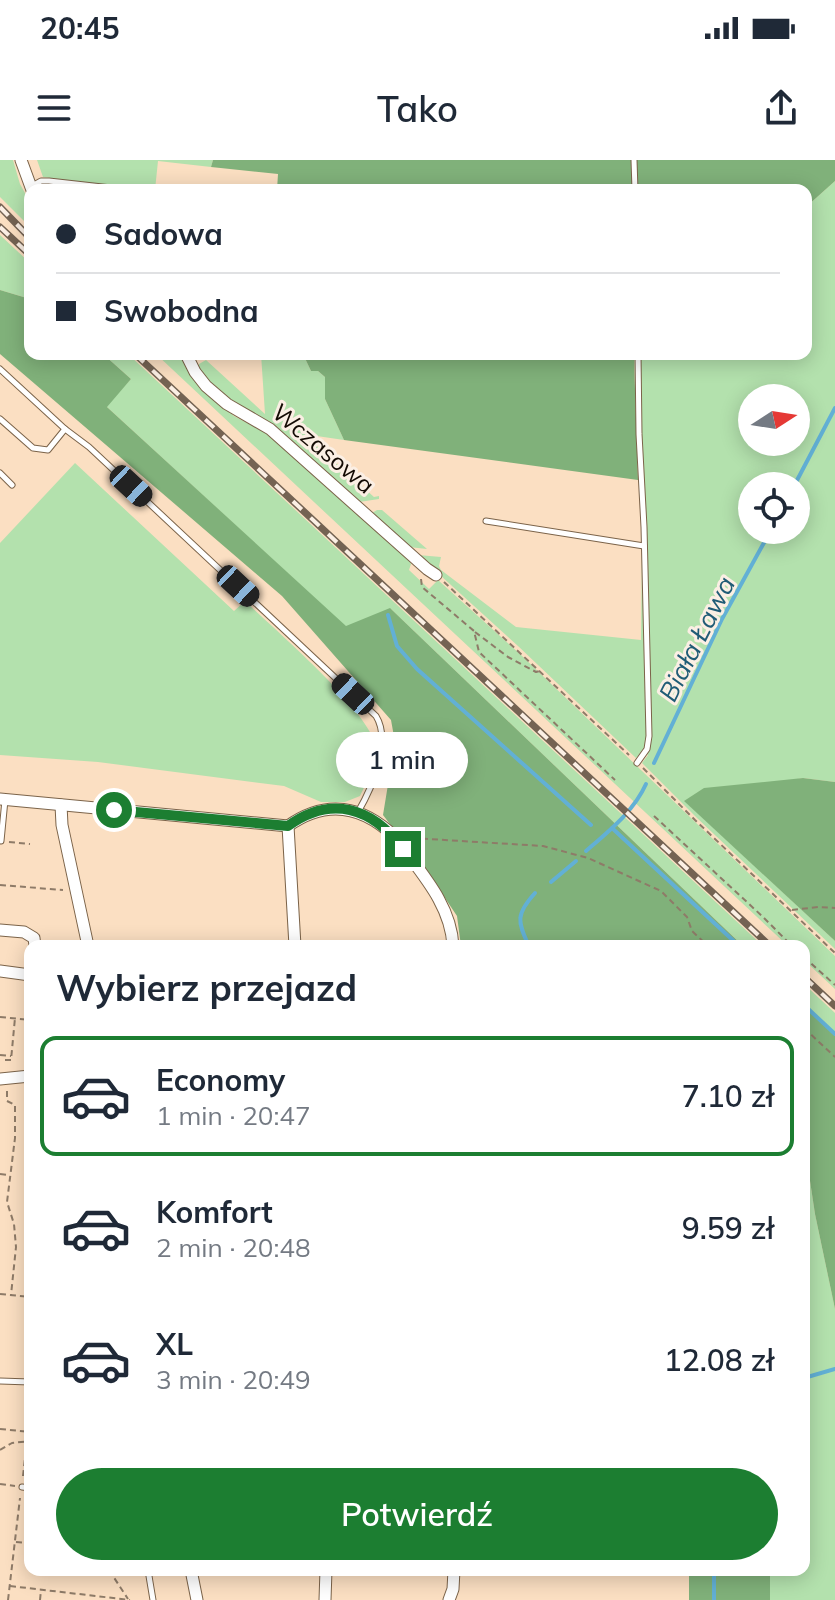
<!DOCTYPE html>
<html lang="pl">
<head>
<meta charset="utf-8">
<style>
  body { margin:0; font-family:Mulish,sans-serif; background:#f2f2f3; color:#1f2937; height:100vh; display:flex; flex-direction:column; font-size:30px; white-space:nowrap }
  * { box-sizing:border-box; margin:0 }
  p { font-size:26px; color:#747a83 }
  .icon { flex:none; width:44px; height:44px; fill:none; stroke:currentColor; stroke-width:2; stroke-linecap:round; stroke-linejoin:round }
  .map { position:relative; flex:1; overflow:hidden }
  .drawer { position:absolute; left:24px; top:780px; width:786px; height:636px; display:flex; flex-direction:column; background:#fff; border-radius:16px; box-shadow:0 4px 20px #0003 }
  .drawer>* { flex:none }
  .banner { position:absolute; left:24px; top:24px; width:788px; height:176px; border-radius:16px; box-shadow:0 4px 20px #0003; display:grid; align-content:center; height:176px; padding:0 32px; background:#fff }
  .needle { width:52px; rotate:78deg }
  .buttons { position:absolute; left:738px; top:224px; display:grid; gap:16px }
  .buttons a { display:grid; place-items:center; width:72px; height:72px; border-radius:50%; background:#fff; box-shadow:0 4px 20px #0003; font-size:40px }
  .end { position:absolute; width:36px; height:36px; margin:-18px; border:10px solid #1c7e31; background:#fff; box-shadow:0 0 0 4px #fff }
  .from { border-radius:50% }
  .bubble { position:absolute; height:56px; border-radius:28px; background:#fff; box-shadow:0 4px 20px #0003; font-size:26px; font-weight:600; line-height:56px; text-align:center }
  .car { position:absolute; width:24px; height:48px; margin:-24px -12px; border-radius:10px; box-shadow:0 0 6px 2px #0007; background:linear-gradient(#222 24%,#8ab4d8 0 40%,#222 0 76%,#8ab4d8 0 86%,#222 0) }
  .banner b { display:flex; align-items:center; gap:28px; height:76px; font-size:30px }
  .banner b+b { border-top:2px solid #e0e1e3 }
  .banner i { width:20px; height:20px; background:#1f2937 }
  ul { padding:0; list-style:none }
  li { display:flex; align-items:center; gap:24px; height:120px; margin:0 16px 12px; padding:0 16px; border:4px solid transparent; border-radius:16px }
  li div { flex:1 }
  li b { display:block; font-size:30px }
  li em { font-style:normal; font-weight:600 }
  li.current { border-color:#1c7e31 }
  li>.icon { width:72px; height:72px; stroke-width:1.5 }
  h2 { padding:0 32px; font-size:36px; line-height:96px }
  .action { display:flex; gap:16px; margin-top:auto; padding:16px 32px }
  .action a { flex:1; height:92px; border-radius:48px; background:#1c7e31; color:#fff; font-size:32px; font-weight:600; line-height:92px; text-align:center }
  .status { display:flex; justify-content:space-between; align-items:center; height:56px; padding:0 40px; background:#fff; direction:ltr }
  .status svg { height:22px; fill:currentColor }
  header { display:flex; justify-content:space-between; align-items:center; height:104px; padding:0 32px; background:#fff; font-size:36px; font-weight:600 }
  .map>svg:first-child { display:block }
  .green { fill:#b3e1ad; fill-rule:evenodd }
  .forest { fill:#80b17a }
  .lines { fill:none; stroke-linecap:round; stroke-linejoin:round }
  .stream { stroke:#62b0d5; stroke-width:4 }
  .lane-casing { stroke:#7b6349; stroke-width:7 }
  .street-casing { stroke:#7b6349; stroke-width:13 }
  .path { stroke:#8e7b68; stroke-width:2; stroke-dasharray:6 4; stroke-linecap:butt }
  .lane { stroke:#fff; stroke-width:5 }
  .street { stroke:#fff; stroke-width:11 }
  .rail-casing { stroke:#746353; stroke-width:7 }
  .rail { stroke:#fbefe4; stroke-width:4; stroke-dasharray:12; stroke-linecap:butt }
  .route { stroke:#1c7e31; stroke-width:10 }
  .labels { text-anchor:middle; stroke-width:6; stroke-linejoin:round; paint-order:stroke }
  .street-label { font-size:24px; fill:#130a03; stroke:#fbefe4 }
  .water-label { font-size:26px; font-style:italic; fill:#205c76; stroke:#fbefe4 }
</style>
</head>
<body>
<div class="status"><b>20:45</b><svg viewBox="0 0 49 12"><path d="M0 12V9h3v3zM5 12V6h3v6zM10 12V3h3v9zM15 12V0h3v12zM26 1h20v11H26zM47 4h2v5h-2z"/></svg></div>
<header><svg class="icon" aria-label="menu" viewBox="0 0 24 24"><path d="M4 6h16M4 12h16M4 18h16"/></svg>Tako<svg class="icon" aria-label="share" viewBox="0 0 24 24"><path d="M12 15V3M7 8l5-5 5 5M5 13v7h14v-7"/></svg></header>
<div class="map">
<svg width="835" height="1440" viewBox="0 0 835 1440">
  <rect width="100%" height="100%" fill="#fbdfc2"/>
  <!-- green -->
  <g class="green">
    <path d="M0,0h13l7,24 10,18v25l-30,-30z"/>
    <path d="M37,0h176l-2,7 -53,-6 -3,29h-105l-3,-5 9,1 2,-7 -15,-2z"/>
    <path d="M835,21v601l-32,-4 -118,23 150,140v8l-138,-131 -55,-55 6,-8 -5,-5 -7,8 -118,-112 -100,-91 23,2 -2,9 2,4 75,57 125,13 1,-91 -8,-195h172v-147zM752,238h44v44h-44zM752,326h44v44h-44z"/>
    <path d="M0,75l30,28v36l-30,-9z"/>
    <path d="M103,194h25l635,592h-20l-352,-337 -45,18 -240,-221 25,-27z"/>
    <path d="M156,194h26l39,51 13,11 32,17 143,127 2,4 -2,6 20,19 9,-9 82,74 315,302v33l-31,-29v-14h-16z"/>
    <path d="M261,194h42l8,17h7l7,6v22l19,41 -34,-5v5l64,57 5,-1v3l-20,3 -137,-106 -23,-26v-6l7,-4 59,54z"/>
    <path d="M75,303l159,148 11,-10c28,27 129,113 131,148 1,11 -11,37 -16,47l-15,6h-24l-37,-16 -186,-24 -98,-7v-212z"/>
    <path d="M377,350h5l45,39 -18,-2 -37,-34z"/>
    <path d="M804,824l31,29v21l-31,-30z"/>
    <path d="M804,981l11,73 20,95v291h-65v-30h34z"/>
  </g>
  <!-- forest -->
  <g class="forest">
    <path d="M213,0h622v21l-29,26v-17h-529l1,-16 -67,-7z"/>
    <path d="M0,130l30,9v55h73l28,25 -24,28 239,219 44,-18 353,338h-258l-3,-6 -14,6h-7l-4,-30 -16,-24 -58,-77 12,-73 -4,-22 -109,-124 -282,-242z"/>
    <path d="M303,194h300l31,5 4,121 -294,-40 -19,-41v-22l-7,-6h-7z"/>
    <path d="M803,618l32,4v159l-151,-140 20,-13z"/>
    <path d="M804,844l31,30v275l-20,-95 -11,-73z"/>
    <rect x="689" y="1410" width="81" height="30"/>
  </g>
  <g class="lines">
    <!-- stream -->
    <g class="stream">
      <path d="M794,326l41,-78"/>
      <path d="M388,455l9,31 20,23 174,156"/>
      <path d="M654,603l68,-144 49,-89"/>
      <path d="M612,668l127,118"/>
      <path d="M586,691c23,-20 48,-40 60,-67"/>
      <path d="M551,722l25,-21"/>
      <path d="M529,786c-12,-25 -13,-32 6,-53"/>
      <path d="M804,845l31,29"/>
      <path d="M804,1218l31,-9"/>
      <path d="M714,1410v30"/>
    </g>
    <!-- lane casing -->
    <g class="lane-casing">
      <g id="lane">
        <path d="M634,0l1,30"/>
        <path d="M32,26l9,-5h8l80,9"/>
        <path d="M0,209l65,60 24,18 287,269c16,26 -4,72 -18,96"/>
        <path d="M0,259l33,29 15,2 17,-21"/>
        <path d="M0,313l12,12"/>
        <path d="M486,361l158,25"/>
        <path d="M637,603l10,-14 2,-13 -5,-209 -5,-93 -1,-80"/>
        <path d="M1,681l4,-41"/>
        <path d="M0,1221l30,1"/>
        <path d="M22,1327l8,1"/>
        <path d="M148,1410l5,30"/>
      </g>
    </g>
    <!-- street casing -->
    <g class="street-casing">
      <g id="street">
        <path d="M21,0l11,30"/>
        <path d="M186,194l9,18 11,14 21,18 43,25 157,140 9,6"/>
        <path d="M0,639l288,27"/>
        <path d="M61,645l1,20 26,121"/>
        <path d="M288,666c38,-27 74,-21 107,11 24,34 56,66 58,109"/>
        <path d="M288,666l7,120"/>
        <path d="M0,770l24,2 10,6 1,8"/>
        <path d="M0,811l30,4"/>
        <path d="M0,919l30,-3"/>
        <path d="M191,1410l6,30"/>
        <path d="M325,1440l1,-30"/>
        <path d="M449,1440l4,-11 1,-19"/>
      </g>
    </g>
    <!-- path -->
    <g class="path">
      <path d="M421,419l1,8 52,44 5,21 136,128"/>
      <path d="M444,422l185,173"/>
      <path d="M475,472l33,25 28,15 4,-1"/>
      <path d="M643,608l52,52 140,133"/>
      <path d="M654,656l108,100 30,30"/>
      <path d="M412,678l131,8 45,12 73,33 26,26 5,14 16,15"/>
      <path d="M9,682l21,2"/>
      <path d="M0,725l63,5"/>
      <path d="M792,750l26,-3 17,1"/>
      <path d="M804,797l31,28"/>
      <path d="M0,857l30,3"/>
      <path d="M804,868l31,29"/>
      <path d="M0,895l11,1"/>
      <path d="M5,900h6l4,-42"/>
      <path d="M7,931v10l8,4v33l-8,64 7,22 2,23 -5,48"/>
      <path d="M0,1014l9,1"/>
      <path d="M0,1134l30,3"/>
      <path d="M0,1269l30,3"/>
      <path d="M0,1290l12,-7 18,-2"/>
      <path d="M23,1316l5,-44"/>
      <path d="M0,1324l15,2"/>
      <path d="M16,1382l14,1"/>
      <path d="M109,1410l19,29"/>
      <path d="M10,1426l120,14"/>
      <path d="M8,1440l12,-102"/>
      <path d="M40,1440l1,-10"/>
    </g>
    <!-- lane -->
    <use href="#lane" class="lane"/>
    <!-- street -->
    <use href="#street" class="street"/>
    <!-- rail casing -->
    <g class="rail-casing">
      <g id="rail">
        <path d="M0,47l30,31"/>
        <path d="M0,67l30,28"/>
        <path d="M135,194l635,592"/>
        <path d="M804,817l31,29"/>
      </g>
    </g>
    <!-- rail -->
    <use href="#rail" class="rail"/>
  </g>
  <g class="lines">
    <!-- route -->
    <path class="route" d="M114,650l174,16c43,-31 84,-19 115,23"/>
  </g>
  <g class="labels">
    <!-- street labels -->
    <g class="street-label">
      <text transform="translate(323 289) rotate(40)" y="8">Wczasowa</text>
    </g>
    <!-- water labels -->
    <g class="water-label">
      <text transform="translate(697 479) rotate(-63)" y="9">Biała Ława</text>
    </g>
  </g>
</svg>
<div class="buttons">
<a><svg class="needle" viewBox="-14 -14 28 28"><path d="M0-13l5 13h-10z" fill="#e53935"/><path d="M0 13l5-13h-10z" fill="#747a83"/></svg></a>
<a><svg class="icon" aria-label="locate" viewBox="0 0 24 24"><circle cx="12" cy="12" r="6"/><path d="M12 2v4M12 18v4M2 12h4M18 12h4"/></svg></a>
</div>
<i class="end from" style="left:114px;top:650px"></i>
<i class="end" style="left:403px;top:689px"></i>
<div class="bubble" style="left:336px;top:572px;width:132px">1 min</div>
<i class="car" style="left:131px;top:326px;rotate:133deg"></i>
<i class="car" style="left:238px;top:426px;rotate:133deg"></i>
<i class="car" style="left:353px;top:534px;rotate:313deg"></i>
<div class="banner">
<b><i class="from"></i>Sadowa</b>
<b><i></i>Swobodna</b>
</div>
<section class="drawer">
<h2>Wybierz przejazd</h2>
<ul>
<li class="current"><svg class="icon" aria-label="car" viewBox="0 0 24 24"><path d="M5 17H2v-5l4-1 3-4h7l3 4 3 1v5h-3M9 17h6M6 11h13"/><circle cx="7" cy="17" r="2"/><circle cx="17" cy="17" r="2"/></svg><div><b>Economy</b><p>1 min · 20:47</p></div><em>7.10 zł</em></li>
<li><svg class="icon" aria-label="car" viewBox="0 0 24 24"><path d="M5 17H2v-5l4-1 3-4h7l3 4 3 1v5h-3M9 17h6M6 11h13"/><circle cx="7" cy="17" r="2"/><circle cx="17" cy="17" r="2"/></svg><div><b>Komfort</b><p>2 min · 20:48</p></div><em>9.59 zł</em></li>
<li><svg class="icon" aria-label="car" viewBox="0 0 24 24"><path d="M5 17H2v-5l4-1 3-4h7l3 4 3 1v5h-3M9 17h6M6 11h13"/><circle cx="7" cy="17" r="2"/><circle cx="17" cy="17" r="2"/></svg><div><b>XL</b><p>3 min · 20:49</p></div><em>12.08 zł</em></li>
</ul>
<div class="action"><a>Potwierdź</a></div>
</section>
</div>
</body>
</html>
